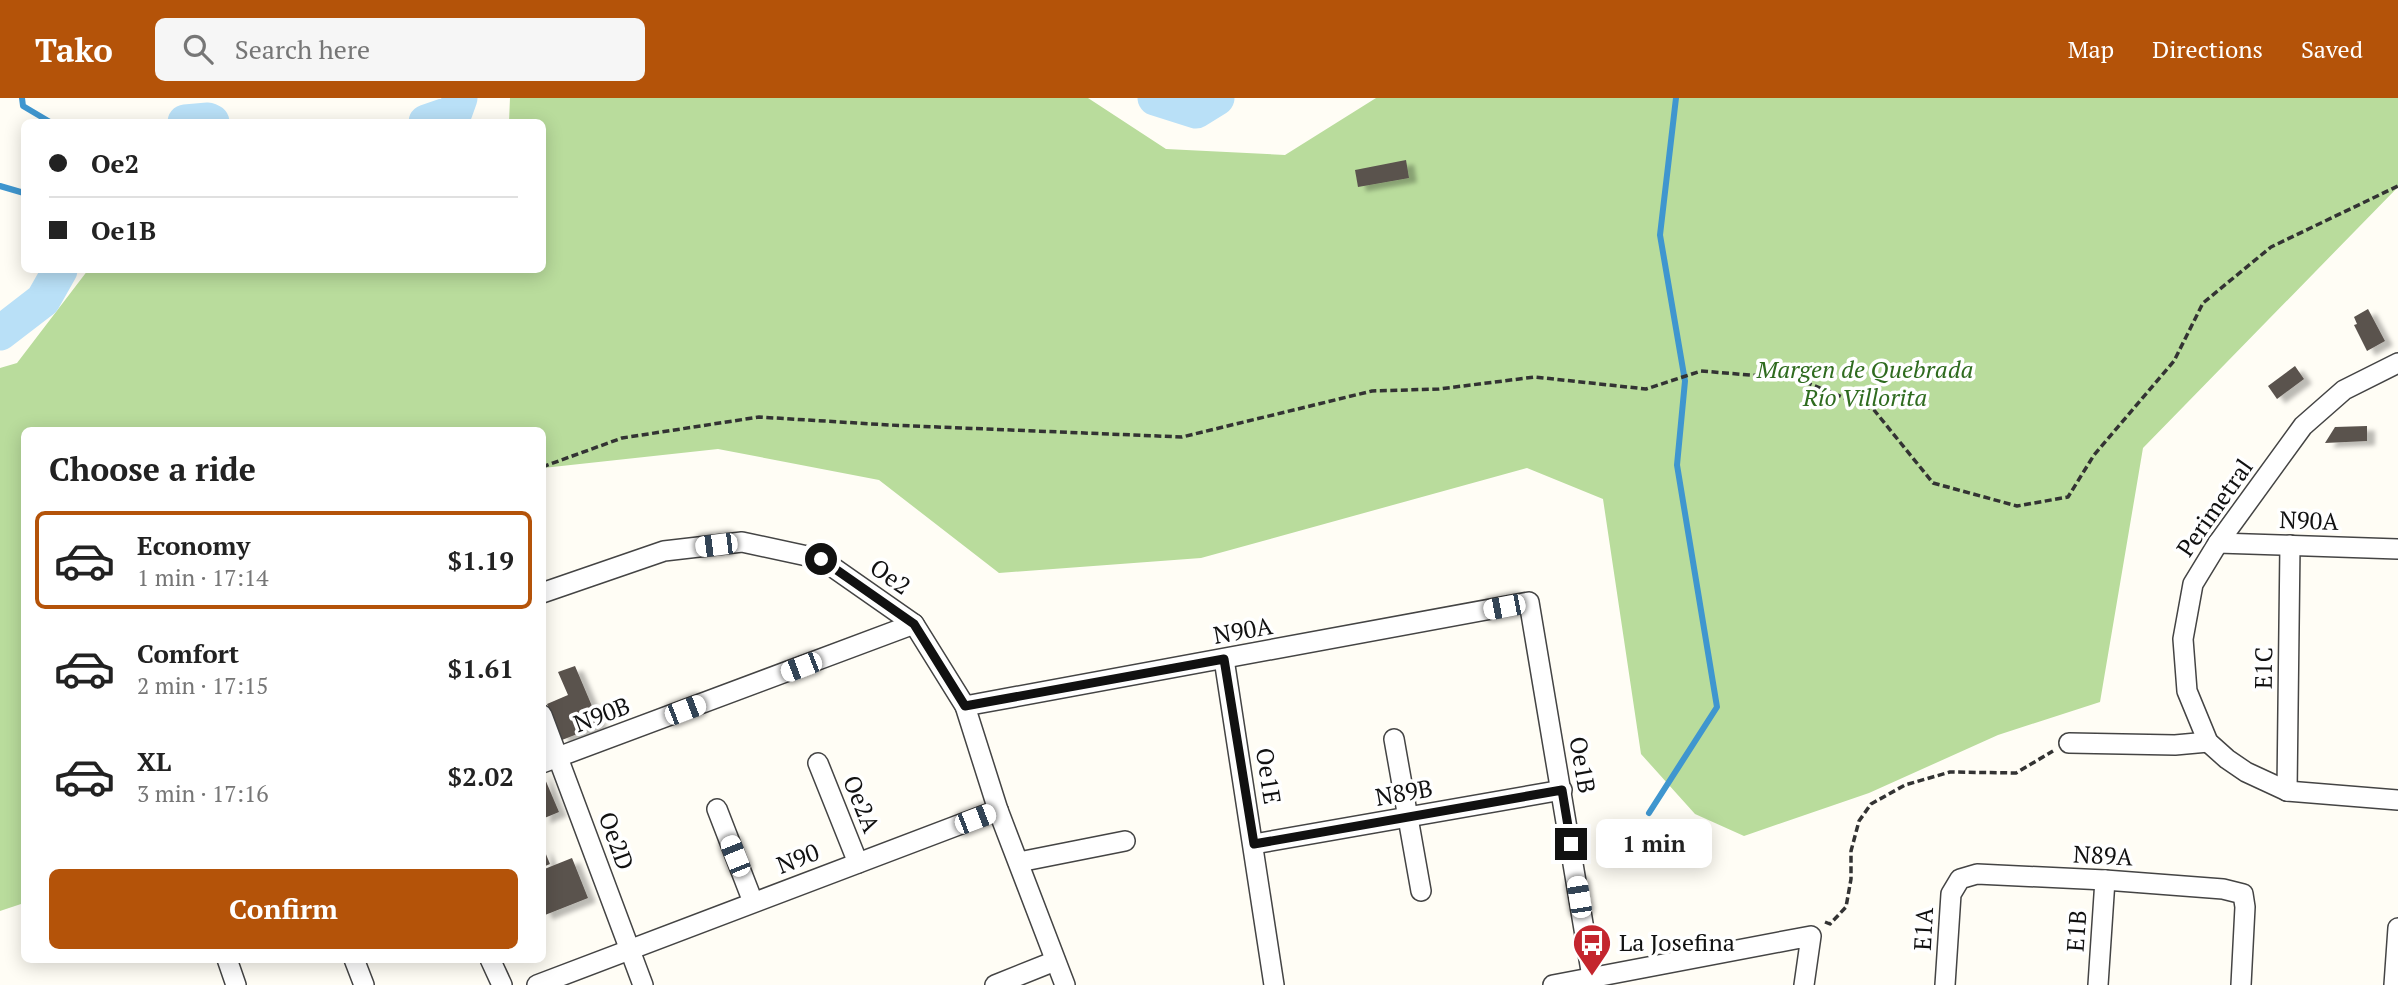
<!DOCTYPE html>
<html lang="en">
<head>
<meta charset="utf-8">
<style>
  body { margin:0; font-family:"PT Serif",serif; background:#f6f6f6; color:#222; height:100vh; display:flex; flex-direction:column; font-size:26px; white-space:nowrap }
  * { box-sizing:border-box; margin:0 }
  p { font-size:23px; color:#767676 }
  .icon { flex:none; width:38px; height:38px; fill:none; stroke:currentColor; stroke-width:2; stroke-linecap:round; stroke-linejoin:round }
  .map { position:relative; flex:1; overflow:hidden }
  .details { position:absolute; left:21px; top:329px; width:525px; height:536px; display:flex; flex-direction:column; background:#fff; border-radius:10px; box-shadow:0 4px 18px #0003 }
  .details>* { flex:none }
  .hud { position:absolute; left:21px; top:21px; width:525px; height:154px; border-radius:10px; box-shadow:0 4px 18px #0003; display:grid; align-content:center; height:154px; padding:0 28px; background:#fff }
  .end { position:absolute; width:32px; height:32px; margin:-16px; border:9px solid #111; background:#fff; box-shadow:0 0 0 4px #fff }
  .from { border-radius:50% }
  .bubble { position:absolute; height:49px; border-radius:10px; background:#fff; box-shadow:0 4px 18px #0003; font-size:23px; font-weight:800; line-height:49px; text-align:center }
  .car { position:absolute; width:21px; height:42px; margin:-21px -10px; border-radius:9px; box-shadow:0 0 5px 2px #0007; background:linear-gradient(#fff 24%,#345 0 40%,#fff 0 76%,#345 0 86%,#fff 0) }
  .hud b { display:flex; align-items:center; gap:24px; height:66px; font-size:26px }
  .hud b+b { border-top:2px solid #e0e0e0 }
  .hud i { width:18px; height:18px; background:#222 }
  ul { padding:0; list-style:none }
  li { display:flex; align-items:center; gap:21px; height:98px; margin:0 14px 10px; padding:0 14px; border:4px solid transparent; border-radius:10px }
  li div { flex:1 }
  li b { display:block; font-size:26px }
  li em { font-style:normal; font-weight:800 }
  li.current { border-color:#b45309 }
  li>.icon { width:63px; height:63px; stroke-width:1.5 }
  h2 { padding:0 28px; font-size:32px; line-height:84px }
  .cta { display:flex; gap:14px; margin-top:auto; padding:14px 28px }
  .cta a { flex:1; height:80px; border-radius:10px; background:#b45309; color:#fff; font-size:28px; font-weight:800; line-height:80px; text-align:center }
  header { display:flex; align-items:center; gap:42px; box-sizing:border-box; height:98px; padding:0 35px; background:#b45309; color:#fff }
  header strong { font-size:33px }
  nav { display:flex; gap:38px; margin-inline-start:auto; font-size:24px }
  .search { width:490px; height:63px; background:#f6f6f6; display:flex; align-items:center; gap:18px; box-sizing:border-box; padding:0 24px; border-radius:10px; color:#767676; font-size:26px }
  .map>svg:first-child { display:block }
  .forest { fill:#b9dc9c }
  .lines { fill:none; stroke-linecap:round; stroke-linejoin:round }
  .stream { stroke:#3f96cf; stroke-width:6 }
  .river { stroke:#b9e0f7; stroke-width:35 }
  .building { fill:#5a524d; filter:url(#shadow) }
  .street-casing { stroke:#444; stroke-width:22 }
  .path { stroke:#333; stroke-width:3.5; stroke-dasharray:7 3.5; stroke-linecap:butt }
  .street { stroke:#fff; stroke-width:19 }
  .route { stroke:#111; stroke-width:9 }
  .labels { text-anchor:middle; stroke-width:7; stroke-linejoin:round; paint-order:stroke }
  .park-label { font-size:24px; font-style:italic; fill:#2f6b1f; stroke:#fff }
  .street-label { font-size:24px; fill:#111; stroke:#fff }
  .poi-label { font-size:24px; fill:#111; stroke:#fff; text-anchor:start }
</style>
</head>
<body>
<header>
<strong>Tako</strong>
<div class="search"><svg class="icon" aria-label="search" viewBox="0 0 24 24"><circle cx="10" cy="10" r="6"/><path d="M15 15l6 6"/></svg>Search here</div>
<nav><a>Map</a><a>Directions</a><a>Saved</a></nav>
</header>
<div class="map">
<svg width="2398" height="887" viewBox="0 0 2398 887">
  <defs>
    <filter id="shadow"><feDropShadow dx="8" dy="4.5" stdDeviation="2" flood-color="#0004"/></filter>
  </defs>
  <rect width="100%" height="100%" fill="#fffdf5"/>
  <!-- forest -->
  <path class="forest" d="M510,0h578l78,51 119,6 91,-57h1022v89l-255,261 -43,254 -102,33 -129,58 -125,43 -49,-22 -54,-60 -38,-255 -76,-31 -326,90 -202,15 -120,-93 -161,-31 -175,19 -1,-38h-518v473l-24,8v-543l17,-5 71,-93h454v-148h-33z"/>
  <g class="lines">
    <!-- stream -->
    <g class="stream">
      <path d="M22,0l1,8 27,16"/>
      <path d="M0,88l24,7"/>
      <path d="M1649,715l68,-106 -40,-242 8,-84 -25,-146 16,-137"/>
    </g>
    <!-- river -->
    <g class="river">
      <path d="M1155,0l41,13 21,-13"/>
      <path d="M185,24l23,-2 4,2"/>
      <path d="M426,24l29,-10 5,-14"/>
      <path d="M0,235l43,-33 17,-30"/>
    </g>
  </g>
  <!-- building -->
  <g class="building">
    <path d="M1406,62l3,18 -51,9 -3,-17z"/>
    <path d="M2368,211l17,32 -18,10 -13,-26 3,-1 -3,-7z"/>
    <path d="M2295,268l9,13 -27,20 -9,-13z"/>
    <path d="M2367,328v15l-42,2 10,-16z"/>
    <path d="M575,568l25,59 -38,15 -15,-36 21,-9 -10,-23z"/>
    <path d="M542,674l17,40 -17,7z"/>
    <path d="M543,749l7,17 -7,3z"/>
    <path d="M572,760l16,40 -43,17 -3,-5v-40z"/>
  </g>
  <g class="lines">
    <!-- street casing -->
    <g class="street-casing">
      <g id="street">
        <path d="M2398,265l-54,27 -41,36 -85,117 -25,41 -10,55 4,52 21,51 19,17 19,13 41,19 111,9"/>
        <path d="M2218,445l180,6"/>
        <path d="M542,495l122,-42 78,-9 79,17 93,65 51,82 33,104 67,175"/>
        <path d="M1224,561l50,326"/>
        <path d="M965,608l564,-104 63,375"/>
        <path d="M542,617l101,270"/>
        <path d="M1394,641l27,152"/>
        <path d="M2069,645l106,2 33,-3"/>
        <path d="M542,665l372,-139"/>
        <path d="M818,665l40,100"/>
        <path d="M2287,693l3,-246"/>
        <path d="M717,711l36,93"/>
        <path d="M1254,746l308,-54"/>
        <path d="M1019,764l106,-21"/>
        <path d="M227,861l9,26"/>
        <path d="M354,861l10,26"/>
        <path d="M490,861l12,26"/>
        <path d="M537,887l461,-175"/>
        <path d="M995,887l60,-24"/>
        <path d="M1553,887l258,-49 -7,49"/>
        <path d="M1945,887l6,-91 9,-15 17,-5 128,6 118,9 20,5 2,13 -4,78"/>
        <path d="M2098,887l7,-105"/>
        <path d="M2394,887l4,-57"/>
      </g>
    </g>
    <!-- path -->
    <g class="path">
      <path d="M542,369l80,-29 137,-21 130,8 293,12 190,-46 67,-2 96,-12 111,12 55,-18 97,8 76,31 59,73 84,23 51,-9 26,-42 80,-94 29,-58 68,-56 127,-61"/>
      <path d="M1825,824l5,2 16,-17 5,-28v-28l8,-30 12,-17 34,-19 45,-13 66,1 37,-22"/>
    </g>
    <!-- street -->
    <use href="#street" class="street"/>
  </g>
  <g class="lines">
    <!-- route -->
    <path class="route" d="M821,461l93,65 51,82 259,-47 30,185 308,-54 9,54"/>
  </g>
  <!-- icons -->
  <defs>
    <g id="bus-pin" transform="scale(2.0125)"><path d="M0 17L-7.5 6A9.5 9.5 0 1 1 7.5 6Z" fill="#c4262e" stroke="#fff"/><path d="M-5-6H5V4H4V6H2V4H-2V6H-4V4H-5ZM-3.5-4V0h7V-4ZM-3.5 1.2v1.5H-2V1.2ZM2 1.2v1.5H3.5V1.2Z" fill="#fff"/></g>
  </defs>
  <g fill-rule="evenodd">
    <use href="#bus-pin" x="1592" y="845"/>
  </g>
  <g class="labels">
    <!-- park labels -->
    <g class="park-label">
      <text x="1865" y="280">Margen de Quebrada<tspan x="1865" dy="28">Río Villorita</tspan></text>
    </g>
    <!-- street labels -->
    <g class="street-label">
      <text transform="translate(2215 410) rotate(-55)" y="8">Perimetral</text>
      <text transform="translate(2309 423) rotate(2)" y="8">N90A</text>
      <text transform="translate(890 479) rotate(35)" y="8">Oe2</text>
      <text transform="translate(1243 533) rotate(-10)" y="8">N90A</text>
      <text transform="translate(2264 570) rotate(-89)" y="8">E1C</text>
      <text transform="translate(602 617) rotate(-21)" y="8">N90B</text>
      <text transform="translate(1582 667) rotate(80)" y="8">Oe1B</text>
      <text transform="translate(1268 678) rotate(81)" y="8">Oe1E</text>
      <text transform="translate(1404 695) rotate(-10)" y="8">N89B</text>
      <text transform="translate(861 706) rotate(68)" y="8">Oe2A</text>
      <text transform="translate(616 743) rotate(70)" y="8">Oe2D</text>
      <text transform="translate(2103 758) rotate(3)" y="8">N89A</text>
      <text transform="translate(798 761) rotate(-21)" y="8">N90</text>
      <text transform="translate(1924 831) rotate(-87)" y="8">E1A</text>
      <text transform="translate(2077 833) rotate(-86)" y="8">E1B</text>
    </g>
    <!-- poi labels -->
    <g class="poi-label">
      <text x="1619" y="853">La Josefina</text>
    </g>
  </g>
</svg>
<i class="end from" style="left:821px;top:461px"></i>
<i class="end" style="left:1571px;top:746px"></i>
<div class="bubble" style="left:1596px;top:721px;width:116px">1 min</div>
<i class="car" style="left:716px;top:447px;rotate:263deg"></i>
<i class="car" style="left:1504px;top:509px;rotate:259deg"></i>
<i class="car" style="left:801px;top:569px;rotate:249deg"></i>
<i class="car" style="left:685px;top:612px;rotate:69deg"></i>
<i class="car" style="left:975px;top:721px;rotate:69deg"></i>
<i class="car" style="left:735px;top:758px;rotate:338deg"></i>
<i class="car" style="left:1579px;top:799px;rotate:351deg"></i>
<div class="hud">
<b><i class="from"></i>Oe2</b>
<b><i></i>Oe1B</b>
</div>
<section class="details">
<h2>Choose a ride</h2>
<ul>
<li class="current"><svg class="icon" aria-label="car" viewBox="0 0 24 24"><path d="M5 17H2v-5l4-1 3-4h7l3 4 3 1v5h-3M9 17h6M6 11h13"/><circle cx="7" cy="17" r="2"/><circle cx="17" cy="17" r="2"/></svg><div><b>Economy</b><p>1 min · 17:14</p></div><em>$1.19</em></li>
<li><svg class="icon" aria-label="car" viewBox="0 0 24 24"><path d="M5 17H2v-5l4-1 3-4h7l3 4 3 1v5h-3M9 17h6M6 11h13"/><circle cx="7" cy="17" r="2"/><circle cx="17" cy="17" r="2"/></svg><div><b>Comfort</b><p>2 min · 17:15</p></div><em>$1.61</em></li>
<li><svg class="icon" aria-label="car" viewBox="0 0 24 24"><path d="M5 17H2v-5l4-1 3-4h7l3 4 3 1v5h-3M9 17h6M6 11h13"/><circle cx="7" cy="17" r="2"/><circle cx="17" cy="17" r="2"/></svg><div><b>XL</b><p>3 min · 17:16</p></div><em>$2.02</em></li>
</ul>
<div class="cta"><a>Confirm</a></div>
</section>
</div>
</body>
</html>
